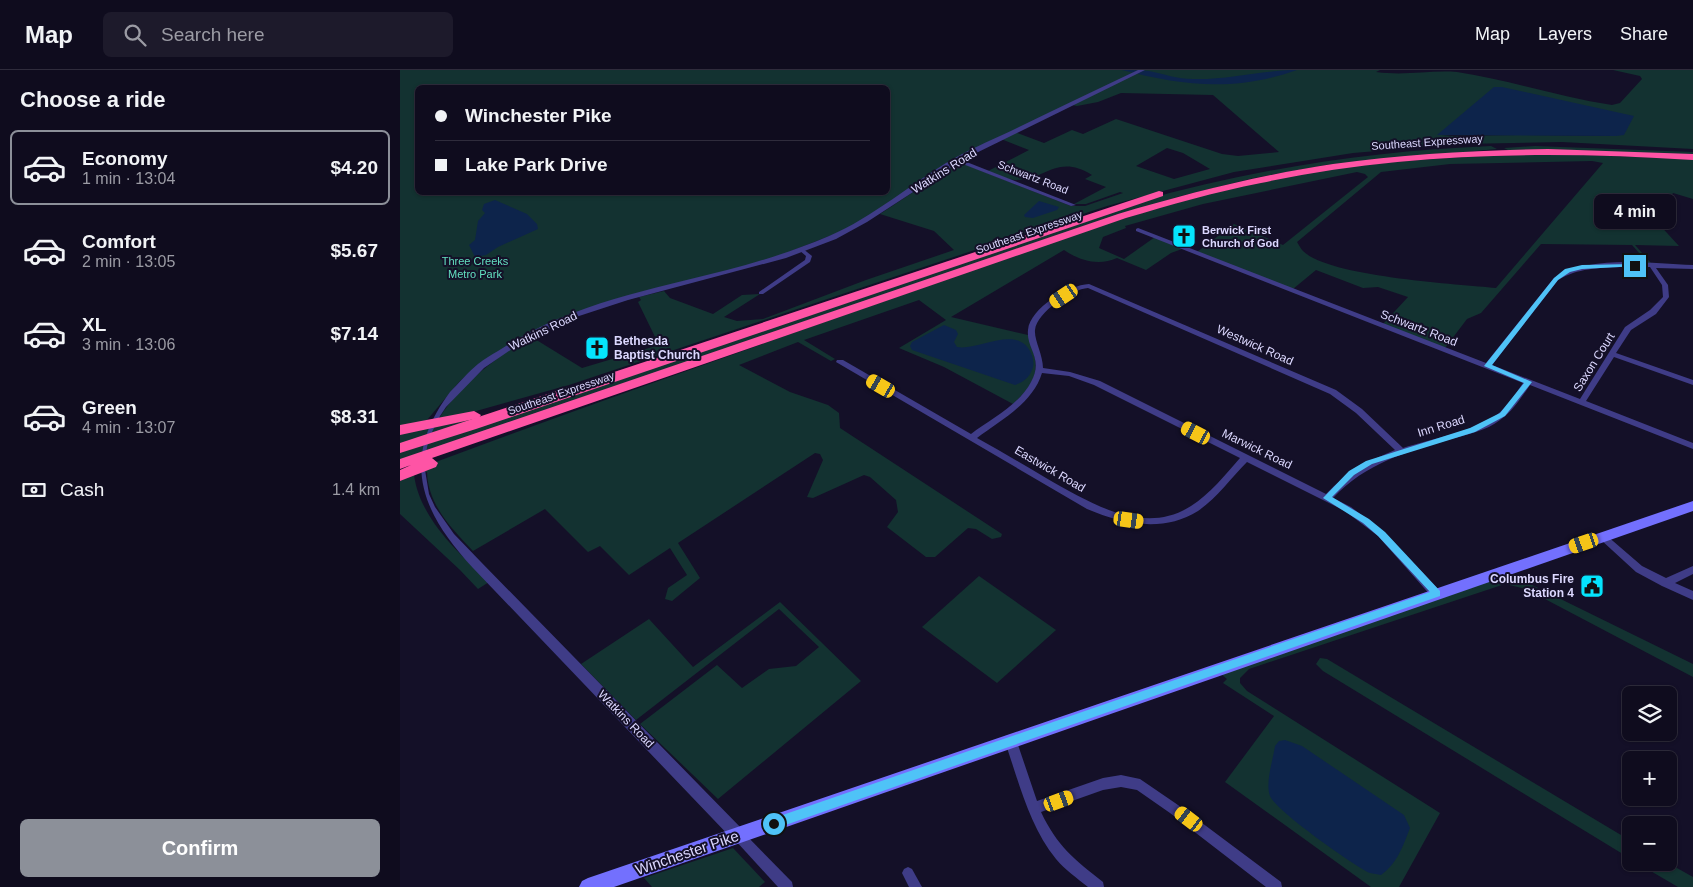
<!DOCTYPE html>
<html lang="en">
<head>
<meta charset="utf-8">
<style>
  body { margin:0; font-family:Arial,sans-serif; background:#1d1a2b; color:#f1f3f6; height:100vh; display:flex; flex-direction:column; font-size:19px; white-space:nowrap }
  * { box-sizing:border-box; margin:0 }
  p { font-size:16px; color:#9b9ba4 }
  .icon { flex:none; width:28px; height:28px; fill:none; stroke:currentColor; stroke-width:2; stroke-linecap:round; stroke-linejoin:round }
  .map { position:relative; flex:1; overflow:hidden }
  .side { display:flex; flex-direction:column; background:#0f0c1e; width:400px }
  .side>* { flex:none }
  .guide { position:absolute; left:15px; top:15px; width:475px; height:110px; border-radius:8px; box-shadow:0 1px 4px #0004,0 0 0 1px #2f2c3c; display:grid; align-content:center; height:110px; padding:0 20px; background:#0f0c1e }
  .buttons { position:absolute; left:1222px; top:616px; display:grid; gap:10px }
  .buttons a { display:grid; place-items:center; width:55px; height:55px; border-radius:8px; background:#0f0c1e; box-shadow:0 1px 4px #0004,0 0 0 1px #2f2c3c; font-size:25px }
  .end { position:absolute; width:22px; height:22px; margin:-11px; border:6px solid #4fc3f7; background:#111; box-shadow:0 0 0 2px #111 }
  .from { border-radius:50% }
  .bubble { position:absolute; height:35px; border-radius:8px; background:#0f0c1e; box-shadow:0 1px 4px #0004,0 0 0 1px #2f2c3c; font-size:16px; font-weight:600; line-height:35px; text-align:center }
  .car { position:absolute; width:15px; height:30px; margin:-15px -8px; border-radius:6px; box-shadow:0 0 4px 1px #0007; background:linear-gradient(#f5c518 24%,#345 0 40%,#f5c518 0 76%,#345 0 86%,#f5c518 0) }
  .guide b { display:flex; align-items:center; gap:18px; height:48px; font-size:19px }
  .guide b+b { border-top:1px solid #2f2c3c }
  .guide i { width:12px; height:12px; background:#f1f3f6 }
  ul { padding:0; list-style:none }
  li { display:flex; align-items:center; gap:15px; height:75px; margin:0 10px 8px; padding:0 10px; border:2px solid transparent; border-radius:8px }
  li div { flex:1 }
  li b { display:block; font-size:19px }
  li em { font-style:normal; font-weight:600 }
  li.current { border-color:#8c9099 }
  li>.icon { width:45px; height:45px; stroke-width:1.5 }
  h2 { padding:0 20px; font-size:22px; line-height:60px }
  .pay { display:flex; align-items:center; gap:12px; height:55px; padding:0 20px; font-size:19px }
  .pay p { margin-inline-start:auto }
  .action { display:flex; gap:10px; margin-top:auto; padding:10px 20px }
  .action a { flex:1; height:58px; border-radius:8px; background:#8c9099; color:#fff; font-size:20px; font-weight:600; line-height:58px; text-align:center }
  header { display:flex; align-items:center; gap:30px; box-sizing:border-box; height:70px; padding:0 25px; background:#0f0c1e; border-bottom:1px solid #2f2c3c }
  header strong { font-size:24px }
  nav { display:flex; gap:28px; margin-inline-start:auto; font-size:18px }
  .search { width:350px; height:45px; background:#1d1a2b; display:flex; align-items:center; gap:12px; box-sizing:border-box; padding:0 18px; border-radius:8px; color:#9b9ba4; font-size:19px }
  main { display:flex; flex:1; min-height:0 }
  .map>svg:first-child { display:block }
  .green { fill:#133231; fill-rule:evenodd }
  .water { fill:#0d244b }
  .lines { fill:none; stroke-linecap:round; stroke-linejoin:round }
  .minor { fill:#3f3c87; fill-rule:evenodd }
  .tertiary { fill:#3f3c87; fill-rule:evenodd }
  .secondary { fill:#7370fe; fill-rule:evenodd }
  .motorway { fill:#fe54a5; fill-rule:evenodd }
  .route { fill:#4fc3f7 }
  .labels { text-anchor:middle; stroke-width:4; stroke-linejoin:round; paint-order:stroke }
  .far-street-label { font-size:11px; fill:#dcd8ff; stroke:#141028 }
  .far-poi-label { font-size:11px; font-weight:bold; fill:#dcd8ff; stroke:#141028; text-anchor:start }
  .far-park-label { font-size:11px; fill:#63e0c1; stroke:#141028 }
  .street-label { font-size:12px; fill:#dcd8ff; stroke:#141028 }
  .poi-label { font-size:12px; font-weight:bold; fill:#dcd8ff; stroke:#141028; text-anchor:start }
  .near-street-label { font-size:15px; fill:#dcd8ff; stroke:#141028 }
</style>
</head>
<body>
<header>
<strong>Map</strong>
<div class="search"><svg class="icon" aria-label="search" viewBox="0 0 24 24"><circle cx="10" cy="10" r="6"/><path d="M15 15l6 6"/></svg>Search here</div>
<nav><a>Map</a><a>Layers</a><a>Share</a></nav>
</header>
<main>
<section class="side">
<h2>Choose a ride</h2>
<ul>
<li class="current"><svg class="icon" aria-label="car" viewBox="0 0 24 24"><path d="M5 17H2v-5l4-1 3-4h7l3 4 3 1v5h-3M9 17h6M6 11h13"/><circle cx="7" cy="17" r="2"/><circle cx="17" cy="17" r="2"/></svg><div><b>Economy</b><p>1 min · 13:04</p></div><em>$4.20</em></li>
<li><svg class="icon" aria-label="car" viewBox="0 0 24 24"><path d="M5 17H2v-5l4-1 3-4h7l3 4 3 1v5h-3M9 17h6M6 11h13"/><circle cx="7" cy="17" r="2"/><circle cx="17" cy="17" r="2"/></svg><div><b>Comfort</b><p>2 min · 13:05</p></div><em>$5.67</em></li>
<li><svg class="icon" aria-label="car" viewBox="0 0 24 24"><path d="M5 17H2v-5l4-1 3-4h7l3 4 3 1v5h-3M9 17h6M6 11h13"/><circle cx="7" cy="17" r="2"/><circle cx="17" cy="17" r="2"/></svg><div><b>XL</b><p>3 min · 13:06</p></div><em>$7.14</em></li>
<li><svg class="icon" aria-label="car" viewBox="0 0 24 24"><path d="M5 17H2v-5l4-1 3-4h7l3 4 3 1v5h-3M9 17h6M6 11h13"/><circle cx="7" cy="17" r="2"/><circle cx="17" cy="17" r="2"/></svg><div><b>Green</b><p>4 min · 13:07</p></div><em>$8.31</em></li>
</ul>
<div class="pay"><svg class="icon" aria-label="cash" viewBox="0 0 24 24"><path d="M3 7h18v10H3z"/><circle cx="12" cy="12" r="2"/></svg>Cash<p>1.4 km</p></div>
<div class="action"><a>Confirm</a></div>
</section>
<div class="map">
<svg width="1293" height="817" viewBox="0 0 1293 817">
  <rect width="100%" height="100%" fill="#141028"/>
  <!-- green -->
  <g class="green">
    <path d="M0,0h980l-4,2c30,4 53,-2 81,0 52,8 103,25 155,33l8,-2 22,-24 -2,-3 -27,-6h80v79l-131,-7 -102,2 -107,9 -119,19 -127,34 -538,179 -132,37c22,-38 57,-62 93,-86l52,32 77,-23 -21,-43 3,-2 -2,-3 25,-6 6,7 43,16 29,-19 18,-1 -36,23 13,4 26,-2 103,-39 88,-30 -20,-19 -54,-17 79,-52 112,44h14l38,-13 -3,-1 -34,12h-12l32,-17 -21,-8 7,-4c-35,-22 -47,6 -78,5 -9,-1 -18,-6 -26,-9l41,-21 -28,-11 14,-7 29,11 28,-13 11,4 33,-15 106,35 16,2 41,-4 -66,-57 -92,-2 -23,9 -21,4 -5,-1 -97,44 -104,67 -29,15 -71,28 -214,61 -79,46 -18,15 -33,39 -27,8zM18,18h470v104h-470zM1233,46l-17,20 -98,-1 -76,1zM767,78l16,5 27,16 -36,10 -38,-13z"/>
    <path d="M1091,76l6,3 -171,16 -72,13 -77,19 -777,264v-10l737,-249c116,-33 233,-51 354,-56z"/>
    <path d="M1135,76l158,6v4l-185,-6 -4,-2z"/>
    <path d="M1154,84l139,5v40l-20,-6 -17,28 23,25 -44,-1 16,18h-3l-16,-18 -91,-1 -60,69 -14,6 -22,29 -62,-24 25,-27 -30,-10 -15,1 -47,-18 -23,19 -96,-37 37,-28 49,21 85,-68 -3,-3 -8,-2 -154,32 -78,22 1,2 -23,9 -4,11 25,11 31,-22 27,12 -11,4 -25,17 -29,-12c-18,8 -37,3 -53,-8l-113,67 77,18c12,33 12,44 -15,69l-69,-37 -45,-19 47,-28 -27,-20 -115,40 31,19 -4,2 -33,-19 -59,23 51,27 38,13 11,8 1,15 162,106 -1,3 -9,2 -16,-10 -8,-1 -33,29h-9l-39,-30 11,-15 -2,-12 -26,-23 -6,-2 -51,23 -6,-1 16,-37 -3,-6 -5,-1 -137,90 22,35 -28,23 -7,-2 3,-11 19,-13 -17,-27 -41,27 -29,-29 -12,6 -43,-43 -72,42c-21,-22 -45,-46 -46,-79l-13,3c6,44 45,78 75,107l-11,7 -18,-19 -60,-56v-35l33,-16c147,-55 295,-107 443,-159 120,-41 240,-88 363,-118 103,-24 210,-30 315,-32zM1192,91l11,2 -107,125c-39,-4 -167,-11 -193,-37 -2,-2 -4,-6 -6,-9l84,-70 69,-8z"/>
    <path d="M79,348l-79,26v-12z"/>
    <path d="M1110,504l183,90v13l-167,-88 -21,-5 -256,85 -9,9v5l7,8 193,122 -41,74h-28l-146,-105 49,-66 -51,-33 4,-4 -6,-5z"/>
    <path d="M579,506l77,54 -59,53 -75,-56z"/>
    <path d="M380,532l81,79 -143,118 -78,-75 77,-59 25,23 27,-19 27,-3 23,-19 -40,-38 -143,111 -55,-56 68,-45 44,48z"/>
    <path d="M920,588l7,1 304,182v18l-308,-188 -7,-7z"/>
    <path d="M333,778l32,34 -6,5h-107l-8,-9z"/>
    <path d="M1237,793h31l25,14v10h-15z"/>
  </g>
  <!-- water -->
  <g class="water">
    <path d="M722,0c8,0 18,0 27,1 15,3 28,8 44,8 35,1 69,-9 104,-9 -63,22 -113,16 -175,0z"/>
    <path d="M1094,17h8l132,29 -10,19 -8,1 -179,-1z"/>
    <path d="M95,130l32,14 10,10 1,5 -40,18 -12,8 -11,2 -6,-12 6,-5 3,-19 7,-8 -3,-3 2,-6z"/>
    <path d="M639,131l20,6 -2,3 -24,8 -8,-1 -1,-2z"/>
    <path d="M544,255l12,5 2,4 -4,8 3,5c22,4 58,-22 73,4 3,6 5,13 2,19 -3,8 -9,12 -17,15l-103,-35 -2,-4 2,-4z"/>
    <path d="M885,670l17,6 102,69 6,13c-7,18 -13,36 -29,47 -3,-1 -8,-1 -11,-2 -16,-7 -95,-63 -100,-77 -5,-13 3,-36 5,-50l4,-5z"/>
  </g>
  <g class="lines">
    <!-- minor -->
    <g class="minor">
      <path d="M555,89h4l117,46 -5,1 -116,-45z"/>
      <path d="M738,158l348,135 68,-85c38,-24 96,-14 139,-13v4l-37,-1 12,17 1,12 -13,17 -25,16 -15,23 77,27v5l-79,-28 -28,44 107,42v6l-163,-64c-9,13 -17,26 -30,35 -14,11 -32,14 -49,19 -45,13 -85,24 -118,59l18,9 33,25 56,59 1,3 -1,3 -4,1 -4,-1 -54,-61 -33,-25 -98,-49c-16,16 -30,36 -49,49 -35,22 -76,13 -111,-2l-251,-147 1,-2h6l128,74c20,-15 48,-29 60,-52 13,-24 -5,-33 -3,-52 2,-22 41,-45 61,-46l247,106 26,19 41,39c27,-9 75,-17 96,-35 10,-8 17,-20 24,-30l-387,-152v-2zM1221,197h29l12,18 1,12 -13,13 -25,17 -45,72 -88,-34 66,-85c20,-12 40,-12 63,-13zM688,218l242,106 26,19 39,37c-27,11 -49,23 -69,44l-226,-113 -30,-9 -27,-4c0,-13 -9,-28 -8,-38 2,-18 37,-41 53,-42zM642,303l27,3 25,9 146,73c-15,17 -30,36 -49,48 -48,31 -102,-4 -145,-28 -23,-14 -46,-27 -69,-40 24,-18 56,-35 65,-65z"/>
      <path d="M402,178l10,8 -2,6 -47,32h-4v-2l46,-32 1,-4 -7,-6z"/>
      <path d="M1203,464l3,1 36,31 24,12 27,-12v8l-18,9 18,8v9l-31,-14 -26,-14 -36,-33 -2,-2 2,-2z"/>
      <path d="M611,667l4,1 2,4 20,59 66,-23 18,-3 19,4 38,26 103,77 1,5h-16l-96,-74 -33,-23 -16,-3 -18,3 -62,22c16,34 33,47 62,70l1,5h-16c-11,-9 -23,-17 -32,-28 -27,-33 -37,-77 -51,-117l2,-4z"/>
      <path d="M339,760l4,2 49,50 1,5h-15l-43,-47 -2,-4 2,-4z"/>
      <path d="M508,797l4,2 10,18h-13l-7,-14 2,-4z"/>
    </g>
    <!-- tertiary -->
    <path class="tertiary" d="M738,0h7l-181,89 -97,63 -31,17 -50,19 -158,42 -52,17 -48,21 -44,30 -38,39 -6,9 -10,20 -3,11 -2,23 4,24 6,13 19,27 27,28 263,269 2,5 -2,5 -5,2 -5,-2 -261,-273c-53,-57 -73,-109 -23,-176 9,-9 18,-20 28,-28 6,-5 13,-9 20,-13 69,-46 150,-61 229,-81 35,-9 69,-20 102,-34 45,-19 82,-53 124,-77 21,-12 44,-21 66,-32 39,-19 79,-38 119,-57z"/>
    <!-- secondary -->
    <path class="secondary" d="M1293,431v10l-1079,376h-35l3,-6 6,-3z"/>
    <!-- motorway -->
    <g class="motorway">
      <path d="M1148,79l145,5v6c-145,-9 -290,-8 -432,23 -46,9 -91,22 -135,35l-694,240 6,5 -2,4 -36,14v-11l11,-5 -11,4v-10l718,-245c71,-21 142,-39 215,-50 71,-10 143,-14 215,-15z"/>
      <path d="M759,121l4,1v4l-687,233 -76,24v-10z"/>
      <path d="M74,341l7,4 -2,3 -79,17v-10z"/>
    </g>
  </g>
  <!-- route -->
  <path class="route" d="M1182,195l53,-1 3,2 -56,3 -12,3 -12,8 -66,85 40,17 -27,34 -30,16 -103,32 -18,11 -22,22 37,22 16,13 55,59v5l-666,233 -4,-1 -2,-4 6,-6 656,-226 -52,-56 -15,-13 -40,-25 26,-27 17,-10 104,-33 30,-15 24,-30 -40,-17 70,-88 11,-9z"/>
  <!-- icons -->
  <defs>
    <g id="church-square" transform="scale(1.25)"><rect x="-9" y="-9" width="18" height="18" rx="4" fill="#05e4fd" stroke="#141028"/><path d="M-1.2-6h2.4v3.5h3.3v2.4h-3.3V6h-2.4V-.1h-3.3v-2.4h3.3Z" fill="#111"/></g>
    <g id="civic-square" transform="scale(1.25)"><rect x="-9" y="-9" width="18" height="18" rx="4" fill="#05e4fd" stroke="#141028"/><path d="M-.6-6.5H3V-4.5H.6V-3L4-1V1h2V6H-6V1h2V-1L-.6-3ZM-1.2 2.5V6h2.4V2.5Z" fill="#111"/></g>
  </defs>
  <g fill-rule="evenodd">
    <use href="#church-square" x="784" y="166"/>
    <use href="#church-square" x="197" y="278"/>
    <use href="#civic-square" x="1192" y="516"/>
  </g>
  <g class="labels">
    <!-- far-street labels -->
    <g class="far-street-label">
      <text transform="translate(1027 72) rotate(-4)" y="4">Southeast Expressway</text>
      <text transform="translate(633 107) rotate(21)" y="4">Schwartz Road</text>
      <text transform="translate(629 162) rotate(-19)" y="4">Southeast Expressway</text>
      <text transform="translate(161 323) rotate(-19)" y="4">Southeast Expressway</text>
    </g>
    <!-- far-poi labels -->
    <g class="far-poi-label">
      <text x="802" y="164">Berwick First<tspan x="802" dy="13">Church of God</tspan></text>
    </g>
    <!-- far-park labels -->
    <g class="far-park-label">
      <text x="75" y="195">Three Creeks<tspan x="75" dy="13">Metro Park</tspan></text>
    </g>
    <!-- street labels -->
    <g class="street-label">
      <text transform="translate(544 101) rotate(-32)" y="4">Watkins Road</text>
      <text transform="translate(1019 258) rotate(21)" y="4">Schwartz Road</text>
      <text transform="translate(143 261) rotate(-26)" y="4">Watkins Road</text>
      <text transform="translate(855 275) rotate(24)" y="4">Westwick Road</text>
      <text transform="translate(1194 292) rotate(-58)" y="4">Saxon Court</text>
      <text transform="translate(1041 356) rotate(-17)" y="4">Inn Road</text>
      <text transform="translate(857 379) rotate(26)" y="4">Marwick Road</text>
      <text transform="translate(650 399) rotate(30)" y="4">Eastwick Road</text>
      <text transform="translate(226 649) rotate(46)" y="4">Watkins Road</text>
    </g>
    <!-- poi labels -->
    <g class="poi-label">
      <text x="214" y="275">Bethesda<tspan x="214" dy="14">Baptist Church</tspan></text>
      <text x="1174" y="513" text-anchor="end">Columbus Fire<tspan x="1174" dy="14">Station 4</tspan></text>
    </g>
    <!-- near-street labels -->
    <g class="near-street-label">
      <text transform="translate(287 783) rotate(-19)" y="5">Winchester Pike</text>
    </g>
  </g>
</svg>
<div class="buttons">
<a><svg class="icon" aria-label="layers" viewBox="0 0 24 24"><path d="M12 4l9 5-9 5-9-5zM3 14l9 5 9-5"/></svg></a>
<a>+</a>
<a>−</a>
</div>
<i class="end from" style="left:374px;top:754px"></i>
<i class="end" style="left:1235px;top:196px"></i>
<div class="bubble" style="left:1194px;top:124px;width:82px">4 min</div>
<i class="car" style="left:664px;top:226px;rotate:236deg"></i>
<i class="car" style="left:481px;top:316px;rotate:300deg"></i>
<i class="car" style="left:796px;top:363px;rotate:297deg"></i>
<i class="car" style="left:729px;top:450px;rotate:98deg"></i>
<i class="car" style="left:1184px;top:473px;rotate:251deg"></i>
<i class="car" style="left:659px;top:731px;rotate:70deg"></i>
<i class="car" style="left:789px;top:749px;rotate:307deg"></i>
<div class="guide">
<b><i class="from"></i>Winchester Pike</b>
<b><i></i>Lake Park Drive</b>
</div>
</div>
</main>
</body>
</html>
